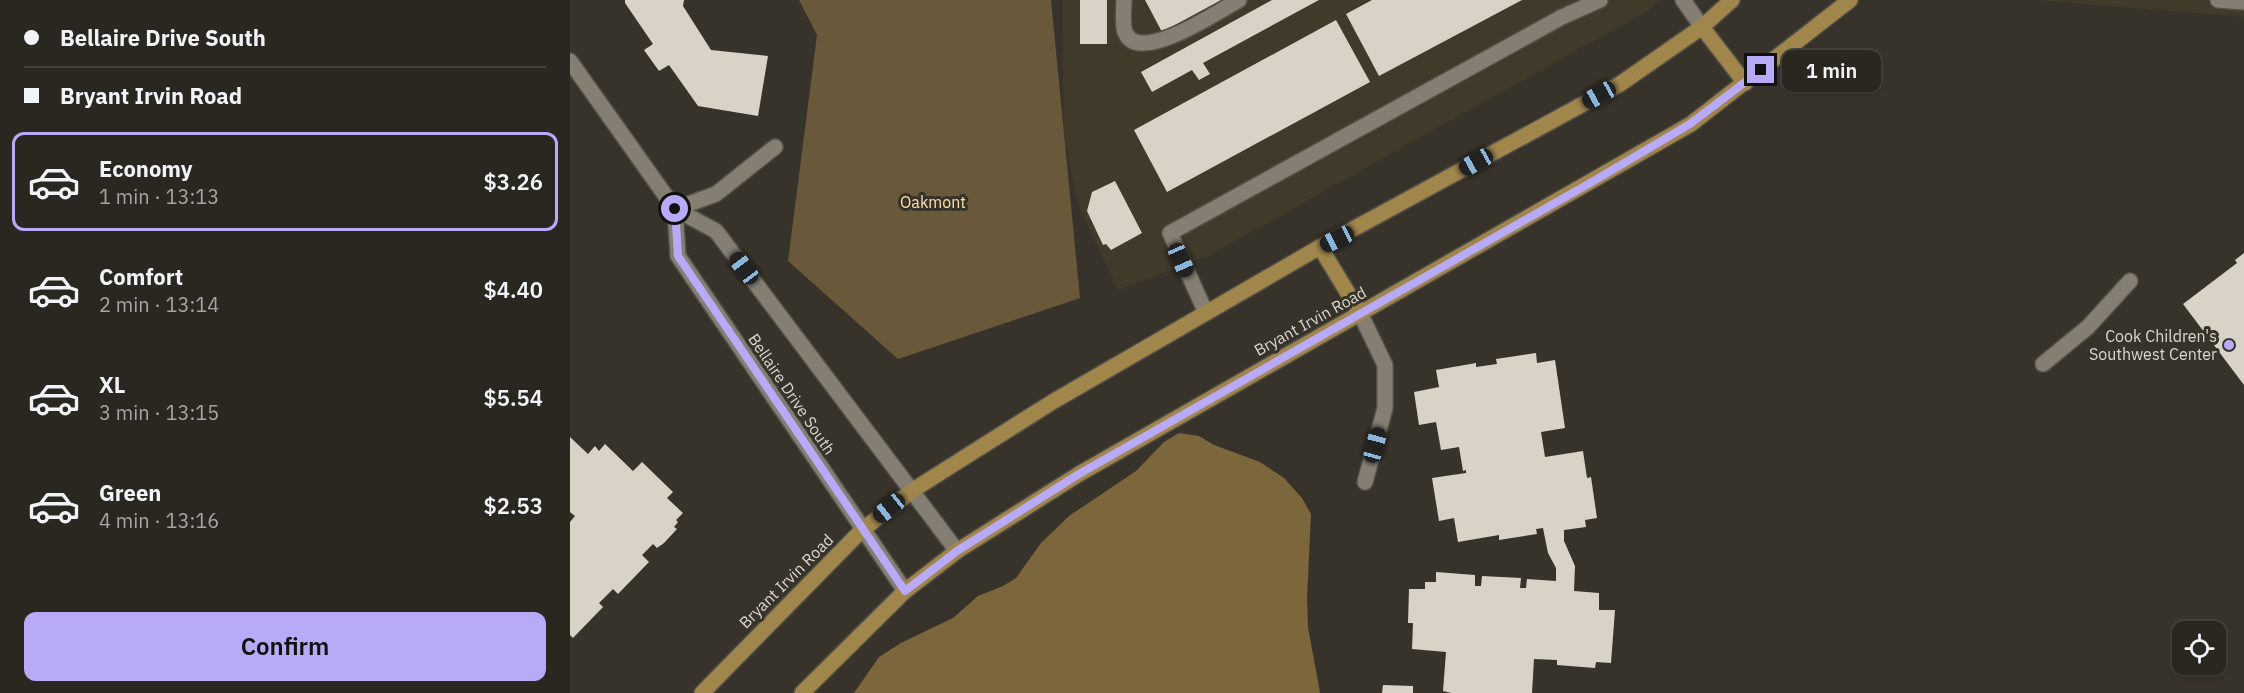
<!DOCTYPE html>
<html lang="en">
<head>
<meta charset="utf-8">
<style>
  body { margin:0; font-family:"IBM Plex Sans",sans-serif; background:#36322d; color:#f1f3f6; height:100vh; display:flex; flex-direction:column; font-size:22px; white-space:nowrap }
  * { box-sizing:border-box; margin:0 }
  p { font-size:20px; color:#a5a5a5 }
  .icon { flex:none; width:33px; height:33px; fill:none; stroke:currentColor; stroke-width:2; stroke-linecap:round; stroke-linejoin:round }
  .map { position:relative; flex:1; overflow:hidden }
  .panel { display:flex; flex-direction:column; background:#2a2620; width:570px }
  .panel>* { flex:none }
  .top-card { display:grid; align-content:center; height:132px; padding:0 24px; background:#2a2620 }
  .buttons { position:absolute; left:1602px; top:621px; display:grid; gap:12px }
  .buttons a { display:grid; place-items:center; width:54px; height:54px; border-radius:12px; background:#2a2620; box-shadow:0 2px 4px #0004,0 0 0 2px #46433e; font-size:30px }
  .end { position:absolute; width:27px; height:27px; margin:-14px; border:8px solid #b9aaf7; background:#111; box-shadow:0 0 0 3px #111 }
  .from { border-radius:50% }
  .bubble { position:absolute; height:42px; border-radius:12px; background:#2a2620; box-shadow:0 2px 4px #0004,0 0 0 2px #46433e; font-size:20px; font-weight:600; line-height:42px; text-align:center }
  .car { position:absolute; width:18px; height:36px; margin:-18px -9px; border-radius:8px; box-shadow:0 0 4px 2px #0007; background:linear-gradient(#222 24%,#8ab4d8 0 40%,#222 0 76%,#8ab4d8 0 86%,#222 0) }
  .top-card b { display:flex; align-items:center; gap:21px; height:57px; font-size:22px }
  .top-card b+b { border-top:2px solid #46433e }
  .top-card i { width:15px; height:15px; background:#f1f3f6 }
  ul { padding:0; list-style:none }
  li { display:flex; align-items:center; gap:18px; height:99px; margin:0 12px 9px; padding:0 12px; border:3px solid transparent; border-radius:12px }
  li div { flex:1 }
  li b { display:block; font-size:22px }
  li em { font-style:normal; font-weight:600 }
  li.selected { border-color:#b9aaf7 }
  li>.icon { width:54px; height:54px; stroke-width:1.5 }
  .cta { display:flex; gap:12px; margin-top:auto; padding:12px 24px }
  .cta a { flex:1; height:69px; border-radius:12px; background:#b9aaf7; color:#111; font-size:24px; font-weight:600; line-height:69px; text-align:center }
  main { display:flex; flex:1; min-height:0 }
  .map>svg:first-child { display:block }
  .built { fill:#41392a }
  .green { fill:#69593a }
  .forest { fill:#7c663b }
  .building { fill:#d9d2c7 }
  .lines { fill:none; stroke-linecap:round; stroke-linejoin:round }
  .minor-casing { stroke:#545048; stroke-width:18 }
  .major-casing { stroke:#545048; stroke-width:18 }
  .minor { stroke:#847e73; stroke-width:15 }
  .major { stroke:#a1864c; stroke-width:15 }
  .route { stroke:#b9aaf7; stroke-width:8 }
  .poi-dot { fill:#b9aaf7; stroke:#38332a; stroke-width:2 }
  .labels { text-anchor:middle; stroke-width:6; stroke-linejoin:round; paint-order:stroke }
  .park-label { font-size:16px; fill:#fde0a9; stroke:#38332a }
  .street-label { font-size:16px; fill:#dad7d1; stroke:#38332a }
  .poi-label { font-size:16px; fill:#dad7d1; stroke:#38332a; text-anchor:end }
</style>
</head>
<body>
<main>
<section class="panel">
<div class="top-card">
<b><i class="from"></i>Bellaire Drive South</b>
<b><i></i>Bryant Irvin Road</b>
</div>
<ul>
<li class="selected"><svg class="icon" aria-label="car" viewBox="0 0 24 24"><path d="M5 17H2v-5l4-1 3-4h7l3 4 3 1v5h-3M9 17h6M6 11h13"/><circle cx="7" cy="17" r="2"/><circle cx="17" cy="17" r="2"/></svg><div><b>Economy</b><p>1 min · 13:13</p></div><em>$3.26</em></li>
<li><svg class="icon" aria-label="car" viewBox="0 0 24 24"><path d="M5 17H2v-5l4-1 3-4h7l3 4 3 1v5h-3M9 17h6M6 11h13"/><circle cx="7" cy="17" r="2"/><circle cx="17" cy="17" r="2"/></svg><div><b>Comfort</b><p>2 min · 13:14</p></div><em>$4.40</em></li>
<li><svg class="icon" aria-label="car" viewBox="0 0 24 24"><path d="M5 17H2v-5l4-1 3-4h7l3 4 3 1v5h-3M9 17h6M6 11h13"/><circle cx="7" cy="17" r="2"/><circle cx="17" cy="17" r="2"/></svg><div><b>XL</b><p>3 min · 13:15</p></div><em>$5.54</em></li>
<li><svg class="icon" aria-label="car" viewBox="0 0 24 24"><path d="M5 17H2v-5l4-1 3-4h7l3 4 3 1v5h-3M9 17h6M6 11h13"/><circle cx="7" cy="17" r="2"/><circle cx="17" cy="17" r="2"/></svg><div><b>Green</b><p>4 min · 13:16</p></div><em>$2.53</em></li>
</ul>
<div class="cta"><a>Confirm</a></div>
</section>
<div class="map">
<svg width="1674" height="693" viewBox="0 0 1674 693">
  <rect width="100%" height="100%" fill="#38332a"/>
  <!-- built -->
  <g class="built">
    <path d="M492,0h597l-12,11 -439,245 -90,34 -40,-85 -14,-72z"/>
    <path d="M1465,0h209v17z"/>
  </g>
  <!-- green -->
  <path class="green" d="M229,0h252l29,298 -182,61 -110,-98 29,-226z"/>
  <!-- forest -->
  <path class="forest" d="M609,433l20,3 15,9 46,17 24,16 18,20 9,16 -4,85 1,28 12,66h-466l25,-36 22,-14 52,-25 25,-22 25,-10 13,-8 25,-35 28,-27 67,-45 28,-29z"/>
  <!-- building -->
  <g class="building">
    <path d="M55,0h59l-1,6 28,44 57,6 -10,60 -60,-10 -29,-41 -10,6 -15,-21 9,-6 -28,-41z"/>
    <rect x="510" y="0" width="27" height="44"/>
    <path d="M575,0h76l-59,32z"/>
    <path d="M702,0h47l-116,63 7,11 -11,6 -7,-10 -40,22 -11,-20z"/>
    <path d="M802,0h150l-143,76 -33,-62z"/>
    <path d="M766,20l34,62 -203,110 -33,-62z"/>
    <path d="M545,181l27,52 -31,17 -5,-6 -3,1 -16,-34 5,-19z"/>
    <path d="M1674,253v132l-61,-81 54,-41 -2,-3z"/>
    <path d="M966,353l1,10 18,-3 10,68 -24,4 4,25 38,-6 4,27 4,-1 6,41 -12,2 1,7 -22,3v11l11,25 -1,25 25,2v17h16l-4,53 -15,-1 -1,6 -38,-3v-5l-23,-1 -2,34h-81l-8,-2 3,-39 -34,-3 1,-26h-5l1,-34h16v-7h11v-10l39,3v11h6l1,-10 39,2 -1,10h6l1,-9 29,2v-13l-8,-15 -5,-25 -7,1 1,5 -38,6v-5l-41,7 -4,-24 -15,3 -7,-43 34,-5v-3l-3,1 -4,-24 -18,3 -5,-28 -17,3 -5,-33 25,-5 -3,-17 40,-7v4l21,-3 -1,-5z"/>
    <path d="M0,437l18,17 7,-8 4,5 6,-7 28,27 9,-9 31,30 -6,6 16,15 -7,7 2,2 -4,5 3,2 -13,14 -7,5 -4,-4 -11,11 7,7 -31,32 -5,-5 -14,14 4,4 -30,31 -3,-3v-113l5,-6 -5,-4z"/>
    <path d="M813,685l30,1v7h-31z"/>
  </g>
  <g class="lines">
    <!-- minor casing -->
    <g class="minor-casing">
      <g id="minor">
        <path d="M554,0c0,9 -2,24 1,32 13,34 94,-21 114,-32"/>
        <path d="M1113,0l19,27"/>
        <path d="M1648,0l26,2"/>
        <path d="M0,61l105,148 41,22 241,320"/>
        <path d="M105,209l3,47 227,335"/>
        <path d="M105,209l41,-15 59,-47"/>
        <path d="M636,313l-36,-80 392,-216 38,-17"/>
        <path d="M790,313l25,52v43l-20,74"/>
        <path d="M1473,364l45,-37 42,-46"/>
      </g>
    </g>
    <!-- major casing -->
    <g class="major-casing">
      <g id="major">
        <path d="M1132,27l43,56"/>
        <path d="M750,247l40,66"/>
        <path d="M132,693l160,-163 51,-40 141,-89 266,-154 300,-163 82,-57 30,-27"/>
        <path d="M232,693l103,-102 52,-40 122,-77 612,-350 159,-124"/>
      </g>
    </g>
    <!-- minor -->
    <use href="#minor" class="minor"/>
    <!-- major -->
    <use href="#major" class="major"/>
  </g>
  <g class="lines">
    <!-- route -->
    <path class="route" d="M105,209l3,47 227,335 52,-40 122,-77 518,-295 93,-55 71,-54"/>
  </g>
  <!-- markers -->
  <circle class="poi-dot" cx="1659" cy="345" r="6"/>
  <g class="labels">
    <!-- park labels -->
    <g class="park-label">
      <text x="363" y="208">Oakmont</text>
    </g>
    <!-- street labels -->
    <g class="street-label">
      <text transform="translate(740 321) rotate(-29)" y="6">Bryant Irvin Road</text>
      <text transform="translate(222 394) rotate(56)" y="6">Bellaire Drive South</text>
      <text transform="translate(216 581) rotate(-45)" y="6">Bryant Irvin Road</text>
    </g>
    <!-- poi labels -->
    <g class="poi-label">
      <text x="1647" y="342">Cook Children's<tspan x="1647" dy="18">Southwest Center</tspan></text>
    </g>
  </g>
</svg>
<div class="buttons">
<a><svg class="icon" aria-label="locate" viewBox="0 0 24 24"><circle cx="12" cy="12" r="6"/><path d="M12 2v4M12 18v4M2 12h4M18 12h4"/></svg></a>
</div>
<i class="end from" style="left:105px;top:209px"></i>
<i class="end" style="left:1191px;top:70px"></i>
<div class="bubble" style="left:1212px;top:50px;width:99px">1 min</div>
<i class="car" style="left:1029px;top:95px;rotate:241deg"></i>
<i class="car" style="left:906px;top:162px;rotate:241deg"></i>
<i class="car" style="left:767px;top:239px;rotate:243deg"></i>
<i class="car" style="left:611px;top:260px;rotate:156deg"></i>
<i class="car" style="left:174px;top:268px;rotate:323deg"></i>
<i class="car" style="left:805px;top:445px;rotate:15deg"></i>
<i class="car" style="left:319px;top:508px;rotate:231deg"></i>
</div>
</main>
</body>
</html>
